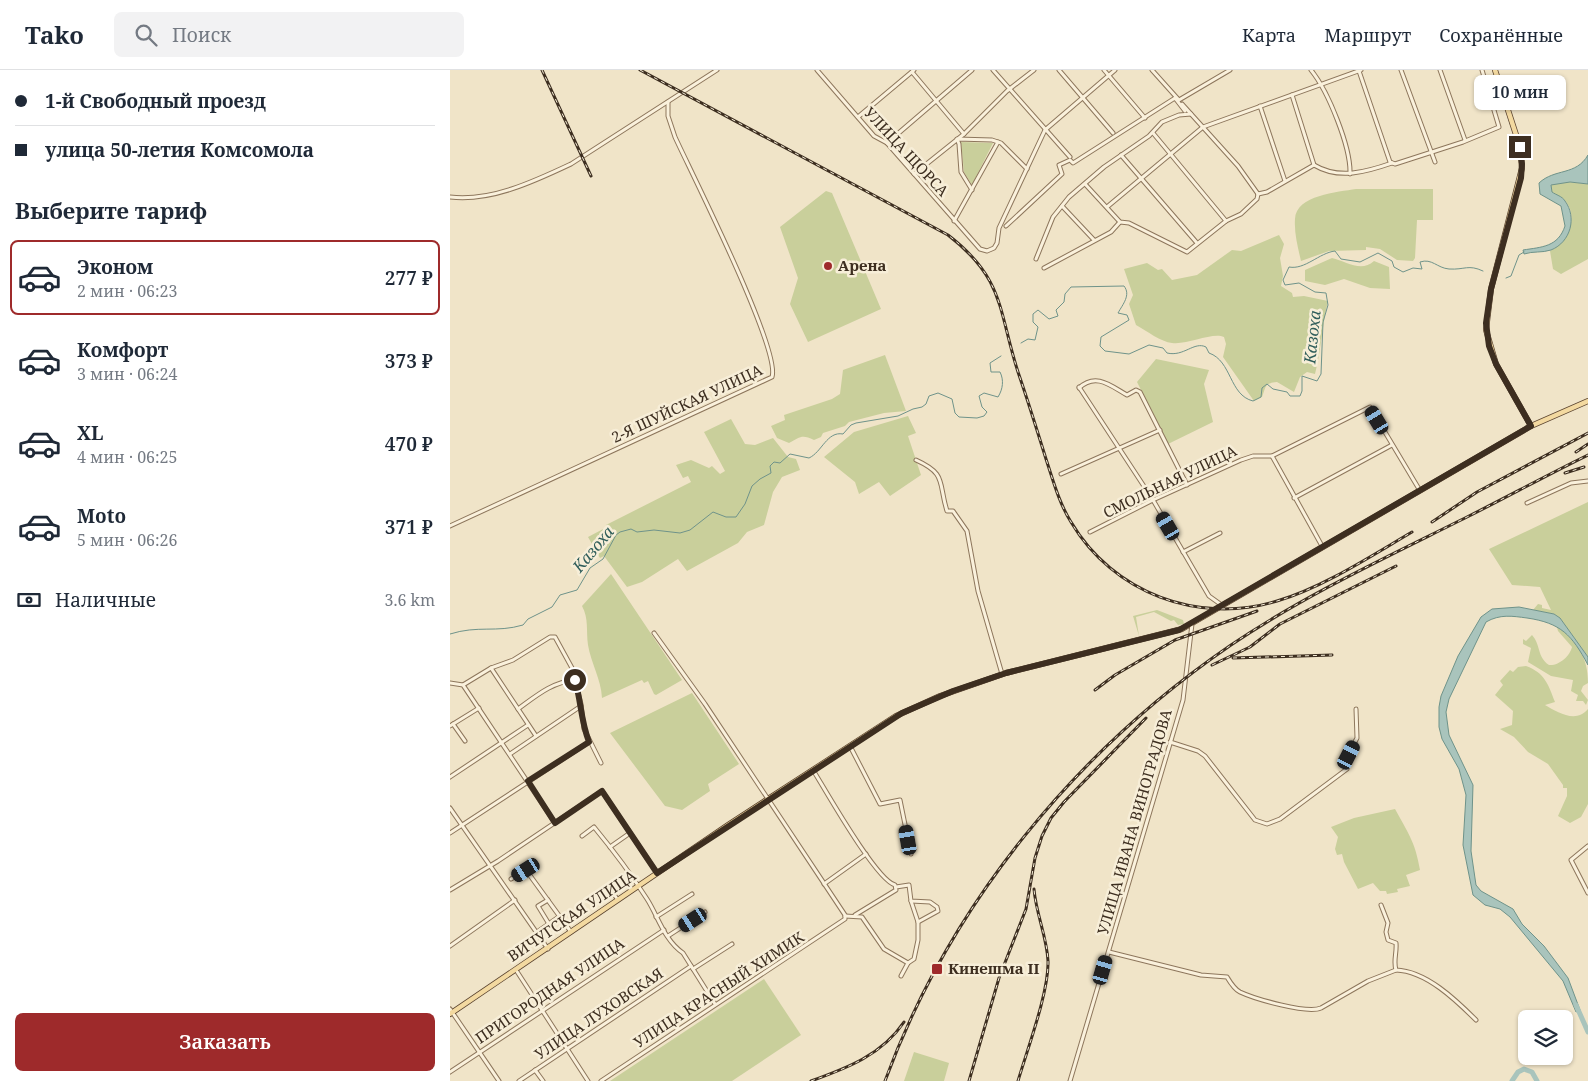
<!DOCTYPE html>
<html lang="ru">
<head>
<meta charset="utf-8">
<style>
  body { margin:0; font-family:"Noto Serif",serif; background:#f2f2f3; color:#1f2937; height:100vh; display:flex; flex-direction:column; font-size:19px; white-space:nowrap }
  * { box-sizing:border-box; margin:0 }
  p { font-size:16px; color:#747a83 }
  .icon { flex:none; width:28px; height:28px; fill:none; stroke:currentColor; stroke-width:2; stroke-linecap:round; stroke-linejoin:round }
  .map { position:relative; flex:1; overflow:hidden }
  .panel { display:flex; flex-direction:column; background:#fff; width:450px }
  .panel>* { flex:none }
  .top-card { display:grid; align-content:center; height:110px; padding:0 15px; background:#fff }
  .fabs { position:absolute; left:1068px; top:940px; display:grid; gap:10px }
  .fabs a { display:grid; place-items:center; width:55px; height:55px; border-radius:8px; background:#fff; box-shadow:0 1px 4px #0004; font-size:25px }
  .end { position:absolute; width:22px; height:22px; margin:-11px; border:6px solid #3d2e20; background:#fff; box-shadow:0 0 0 2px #fff }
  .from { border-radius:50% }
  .bubble { position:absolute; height:35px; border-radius:8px; background:#fff; box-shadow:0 1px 4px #0004; font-size:16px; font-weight:600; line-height:35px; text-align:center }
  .car { position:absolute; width:15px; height:30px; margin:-15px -8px; border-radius:6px; box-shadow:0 0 4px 1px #0007; background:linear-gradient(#222 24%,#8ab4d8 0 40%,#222 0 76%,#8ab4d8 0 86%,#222 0) }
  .top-card b { display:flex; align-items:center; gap:18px; height:48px; font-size:19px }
  .top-card b+b { border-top:1px solid #e0e1e3 }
  .top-card i { width:12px; height:12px; background:#1f2937 }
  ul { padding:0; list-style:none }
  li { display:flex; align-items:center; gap:15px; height:75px; margin:0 10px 8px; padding:0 5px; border:2px solid transparent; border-radius:8px }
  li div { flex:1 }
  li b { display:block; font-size:19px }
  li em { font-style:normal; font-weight:600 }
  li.active { border-color:#9e2a2b }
  li>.icon { width:45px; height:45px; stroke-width:1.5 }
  h2 { padding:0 15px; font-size:22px; line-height:60px }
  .pay { display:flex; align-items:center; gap:12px; height:55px; padding:0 15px; font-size:19px }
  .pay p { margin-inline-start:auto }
  .action { display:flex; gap:10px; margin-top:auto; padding:10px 15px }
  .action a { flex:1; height:58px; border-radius:8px; background:#9e2a2b; color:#fff; font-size:20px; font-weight:600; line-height:58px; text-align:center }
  header { display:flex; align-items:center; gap:30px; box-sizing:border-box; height:70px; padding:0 25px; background:#fff; border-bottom:1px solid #e0e1e3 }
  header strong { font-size:24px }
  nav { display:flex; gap:28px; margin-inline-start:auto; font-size:18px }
  .search { width:350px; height:45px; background:#f2f2f3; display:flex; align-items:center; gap:12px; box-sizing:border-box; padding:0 18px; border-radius:8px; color:#747a83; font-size:19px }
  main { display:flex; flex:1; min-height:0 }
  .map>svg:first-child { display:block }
  .green { fill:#c9cf9b }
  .water { fill:#a9c4bc; stroke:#6f938a }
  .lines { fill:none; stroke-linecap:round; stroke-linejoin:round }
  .stream { stroke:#6f938a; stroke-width:1 }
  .river { stroke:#a9c4bc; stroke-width:5 }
  .minor-casing { stroke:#8d765c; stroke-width:5 }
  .major-casing { stroke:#5b4430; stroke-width:6 }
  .minor { stroke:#faf1dc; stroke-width:3 }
  .major { stroke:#f3d9a0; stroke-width:4.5 }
  .rail-casing { stroke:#3d2e20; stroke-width:3 }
  .rail { stroke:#f7eed8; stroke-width:1; stroke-dasharray:4; stroke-linecap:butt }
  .route { stroke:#3d2e20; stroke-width:6 }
  .poi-dot { fill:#9e2a2b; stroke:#f7eed8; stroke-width:2 }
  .labels { text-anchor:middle; stroke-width:5; stroke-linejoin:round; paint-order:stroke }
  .street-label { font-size:15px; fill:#3d2e20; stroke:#f7eed8 }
  .poi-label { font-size:15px; font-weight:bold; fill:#3d2e20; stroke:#f7eed8; text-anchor:start }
  .water-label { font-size:16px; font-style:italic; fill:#2f5d5a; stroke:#f7eed8 }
</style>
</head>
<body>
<header>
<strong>Tako</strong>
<div class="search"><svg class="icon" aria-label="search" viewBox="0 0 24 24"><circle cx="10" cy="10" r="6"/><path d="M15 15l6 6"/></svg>Поиск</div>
<nav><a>Карта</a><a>Маршрут</a><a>Сохранённые</a></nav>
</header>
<main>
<section class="panel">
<div class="top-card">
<b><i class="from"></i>1-й Свободный проезд</b>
<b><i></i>улица 50-летия Комсомола</b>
</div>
<h2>Выберите тариф</h2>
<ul>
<li class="active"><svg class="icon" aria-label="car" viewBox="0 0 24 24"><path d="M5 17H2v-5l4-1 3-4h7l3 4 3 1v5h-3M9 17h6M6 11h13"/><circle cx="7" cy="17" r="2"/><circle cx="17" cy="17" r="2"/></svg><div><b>Эконом</b><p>2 мин · 06:23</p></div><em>277 ₽</em></li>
<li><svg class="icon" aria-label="car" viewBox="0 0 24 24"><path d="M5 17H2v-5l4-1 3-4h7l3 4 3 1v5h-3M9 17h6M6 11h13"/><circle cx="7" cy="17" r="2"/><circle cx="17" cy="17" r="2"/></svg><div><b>Комфорт</b><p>3 мин · 06:24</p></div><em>373 ₽</em></li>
<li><svg class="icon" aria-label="car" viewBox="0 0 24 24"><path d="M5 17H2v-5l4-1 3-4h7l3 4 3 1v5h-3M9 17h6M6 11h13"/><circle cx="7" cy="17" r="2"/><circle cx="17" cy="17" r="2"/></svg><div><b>XL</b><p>4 мин · 06:25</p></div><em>470 ₽</em></li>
<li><svg class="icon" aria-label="car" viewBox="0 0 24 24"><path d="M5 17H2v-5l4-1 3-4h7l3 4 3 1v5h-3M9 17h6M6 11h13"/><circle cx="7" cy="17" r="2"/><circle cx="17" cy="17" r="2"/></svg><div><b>Moto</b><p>5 мин · 06:26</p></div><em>371 ₽</em></li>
</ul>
<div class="pay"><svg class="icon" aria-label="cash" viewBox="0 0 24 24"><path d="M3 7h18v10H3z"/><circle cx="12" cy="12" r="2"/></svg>Наличные<p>3.6 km</p></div>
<div class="action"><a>Заказать</a></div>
</section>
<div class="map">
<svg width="1138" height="1011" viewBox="0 0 1138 1011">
  <rect width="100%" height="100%" fill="#f0e4c8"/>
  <!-- green -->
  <g class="green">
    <path d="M511,72l32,1 -21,42 -8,-13z"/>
    <path d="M1120,112l18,2v75l-27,15 -8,-5 -3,-18c18,-8 31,-38 12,-53 -3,-2 -7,-3 -10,-6l-2,-4 3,-5z"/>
    <path d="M906,119h77v31h-16l-2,38 -2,3 -16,-1 -17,-11 -14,-2v3l-37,1 -28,10c-3,-13 -7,-28 -6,-42 1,-24 43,-27 61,-30z"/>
    <path d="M376,121l6,2 49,116 -73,33 -18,-38 8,-26 -18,-51z"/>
    <path d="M829,165l5,9 -4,14 3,18 -2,10 11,7 1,4 11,-1 24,5c-6,25 -7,50 -13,73l-8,-2 -7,5 -6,15 -17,-10c-13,1 -11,5 -15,15l-8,4 -31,-44 3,-13 -2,-7c-12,-5 -36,8 -52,6 -11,-1 -25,-12 -36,-18l-7,-21 4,-9 -9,-26 23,-6 11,7 4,-1 10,11 25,-5 35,-25 9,1z"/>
    <path d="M882,188c14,3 29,15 42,3l15,6 1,22 -20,-1 -26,-9 -19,6 -20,-4v-11z"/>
    <path d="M435,285l21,56 -22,2 -35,9 -4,4 -22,7 -2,4 -7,3c-12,-6 -14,-3 -25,3l-12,-5 -6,-12 14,-6 -1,-5 48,-16 8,-5 3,-24z"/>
    <path d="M706,289l53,11 -5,14 9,38 -45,22 -31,-62z"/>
    <path d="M458,346l8,17 -8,3 13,39 -31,21 -11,-14 -20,12 -4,-12 -31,-25 30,-25z"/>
    <path d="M281,349l14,25 10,1 18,-7 15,19 8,2 4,11 -18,7 -9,15 -9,33 -17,7 -9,11 -51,28 -9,-12 -36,23 -15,5 -23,-31 -4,2 -12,-21 19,-10 -1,-2 85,-43 -3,-6 -5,2 -7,-13 15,-5 18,8 3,-2 8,8 5,-3 -21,-39z"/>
    <path d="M1138,432v155l-28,-39 -6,-4 -21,-4 5,-6 4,1v3l9,2 -11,-23 -28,-2 -23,-36z"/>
    <path d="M161,504l71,106 -26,15 -2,-1 -6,-13 -4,2 -2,-3 -40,18c-1,-19 -11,-35 -14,-53 -2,-14 1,-26 -6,-39z"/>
    <path d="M707,540l26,10 1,4 -6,1 -4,-5 -3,1 -17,-9 -18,5 3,19 -6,-20z"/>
    <path d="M1106,554c20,18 32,31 32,59l-5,3 -2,5 7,9 -2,5 -3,-4h-7l2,-6 -7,-4 2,-11 -22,-4 -23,-14 3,-14 -8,-4v-5l3,2 6,-6c9,10 5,22 17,30 10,1 21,-9 23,-18l-14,-16z"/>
    <path d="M1076,596c19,7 22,18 29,36l-10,3c12,7 31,19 43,4v95l-7,13 -11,6 -12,-7 9,-20v-8h-4v-3l-15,-21 -20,-12 -14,-15 -14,-8 12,-4 1,-14 -18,-16 8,-10 -3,-4 10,-11 3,2 5,-5z"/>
    <path d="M242,623l47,71 -31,20 2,7 -28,19 -17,-4 -55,-73z"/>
    <path d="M945,739c13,24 20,32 25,61l-14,5 4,11 -13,3 1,3 -11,2 -1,-3h-6l-7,-8 -15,6 -14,-27 -2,-8 -5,1 -2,-6 3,-12 -7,-10 23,-9z"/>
    <path d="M314,909l37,56 -69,46h-122z"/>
    <path d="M464,982l35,11 -5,18h-40z"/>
  </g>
  <!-- water -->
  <g class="water">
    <path d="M1138,85v29l-18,-2 -19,3 1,7c4,3 10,4 13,9 12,16 6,41 -14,49 -9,3 -18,1 -27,4l-1,-4c19,-3 35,-3 42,-24l-4,-20 -21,-12 -1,-11c16,-15 37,-7 49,-28z"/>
    <path d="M1069,537l35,7 6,4 28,39v8c-16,-30 -27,-42 -61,-47 -15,-2 -27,-4 -41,4l-37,77 -3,13 3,23 24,50 -2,66 5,34 5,6 32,18 9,15 22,22 24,32 12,32 -4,2 -13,-31 -53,-64 -10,-8 -15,-4 -12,-10 -10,-50 3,-50 -7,-26 -17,-30 -3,-12v-20l2,-11 17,-40 23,-39 11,-8z"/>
  </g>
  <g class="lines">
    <!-- stream -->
    <g class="stream">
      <path d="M1056,208l5,-2 8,-21 5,-3"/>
      <path d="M571,273l7,-4 7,1 3,-13 -5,-5v-8l5,-4 11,9 9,-3 -2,-6 8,-8 1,-8 6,-7 53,-1c7,9 -1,18 -6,27l9,2 2,5 -28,17 -1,9 5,5 24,3 20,-9 14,3 4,5c17,4 27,-12 39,-6l3,6c23,8 20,42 44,48l8,-4 1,-9 5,-4 6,5 14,3 3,4h10l2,-5v-15l15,5 4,-7 2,-52 5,-17 -2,-12 -11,-1 -16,-9 -14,2 -2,-5 6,-13c16,3 30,-14 46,-16l6,8 19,3 18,-9 14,8 2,6 9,5 10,-4 9,1 -2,-7c12,-4 17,6 29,7 16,1 19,-5 34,2"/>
      <path d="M0,564c28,-9 46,-1 73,-9l5,-6 24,-12 8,-12 17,-5 13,-22 13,-9 13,-24 4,-3 11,-3 6,3 17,-2 26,3 10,-3 23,-18 13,5h10l9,-13 7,-18 8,-7 11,-6 -1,-7 4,-4 6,1 10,-9 19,4c13,-6 18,-27 34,-24l8,-9 5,-2 42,-7 15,-7 9,-2 4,-3 3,-8 9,-3 14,6 3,14 4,4 18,1 7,-2 3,-4 -5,-5 -3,-11 5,-3 14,4c5,-8 6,-17 2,-25h-9l-1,-9 11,-7"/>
    </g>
    <!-- river -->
    <g class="river">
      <path d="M1126,935l12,27"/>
      <path d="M1062,1011l6,-9 6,-3 8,3 5,9"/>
    </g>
    <!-- minor casing -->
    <g class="minor-casing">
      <g id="minor">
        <path d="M367,0l57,66 13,7 93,106 7,2 7,-3 3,-5 2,-15 46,-98 70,-60"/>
        <path d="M543,0l77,87"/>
        <path d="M609,0l54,63"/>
        <path d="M654,0l41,48"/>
        <path d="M702,0l26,29"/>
        <path d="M861,0c17,21 40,77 39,104"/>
        <path d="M951,0l34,92"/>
        <path d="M990,0l25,70"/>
        <path d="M909,1l31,91 5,2 68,-22 36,-15 -17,-57"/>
        <path d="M462,2l52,62"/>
        <path d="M842,25l22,70"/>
        <path d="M729,30l51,-30"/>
        <path d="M732,34l56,62 20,28"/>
        <path d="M810,36l25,75"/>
        <path d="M408,47l56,-47"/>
        <path d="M703,63l73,88"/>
        <path d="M437,73l85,-73"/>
        <path d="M671,85l76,88"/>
        <path d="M864,95c25,15 52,7 78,-2"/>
        <path d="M464,104l50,-40 43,-43 27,-21"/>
        <path d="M635,114l35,38 9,1 58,29 39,-31 15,-7 16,-15 1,-5"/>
        <path d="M522,120l-11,-18 -2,-28 -2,-5 35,1 9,3 26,26"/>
        <path d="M808,124l9,-2 47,-27"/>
        <path d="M0,127c41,5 85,-16 121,-33l146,-94"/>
        <path d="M612,136l32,34"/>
        <path d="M657,137l96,-80 158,-57"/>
        <path d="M504,151l44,-79"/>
        <path d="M556,156l56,-52 -3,-9 11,-5 3,3 102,-65 10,13"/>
        <path d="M586,189l17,-42 16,-20 35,-30 45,-31 13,-14 17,-7 12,-1"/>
        <path d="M594,198l67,-36 9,-10"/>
        <path d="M629,317l74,113 56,96 14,10"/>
        <path d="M629,318c17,-16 32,-2 48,7l9,-5 4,2 47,93"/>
        <path d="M822,386l50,90"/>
        <path d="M466,390c31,14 22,22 31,51h6l14,20 11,60 24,83"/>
        <path d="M611,404l99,-44"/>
        <path d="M844,428l98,-53"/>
        <path d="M1077,433l44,-20 17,-2"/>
        <path d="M0,456l322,-149c9,-27 -80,-203 -97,-240l-7,-21v-14"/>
        <path d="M640,462l63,-32 88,-40 12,-4h19l98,-49 49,82"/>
        <path d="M733,482l37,-19"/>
        <path d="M41,598l45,68"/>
        <path d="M0,613l13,2 92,138"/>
        <path d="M13,615l28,-17 22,-8 37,-23h5l17,31 9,36 3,25 17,34"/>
        <path d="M68,639c18,-13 34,-27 57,-29"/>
        <path d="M3,654l12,17"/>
        <path d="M0,656l29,-18"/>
        <path d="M720,672l28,9 7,5 50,64 12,4 13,-5 67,-50 -3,-7 13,-24 -1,-29"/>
        <path d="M400,676l30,58 20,-4 11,54"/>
        <path d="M60,684l71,-48"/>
        <path d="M363,700c13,21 63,110 82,115l1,5 -41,25"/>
        <path d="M0,707l78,-52"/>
        <path d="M0,738l98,141"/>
        <path d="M0,763l139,-91"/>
        <path d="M132,766l12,-9c19,23 37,47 53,72 11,17 17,41 36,54l32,51"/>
        <path d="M1138,776l-17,14 17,33"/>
        <path d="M160,777l20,-14"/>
        <path d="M61,809l15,-9 45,62"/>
        <path d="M374,814l42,-30"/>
        <path d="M446,817l13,-2 2,16 19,1 7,5 1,4 -20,11v18l-4,19 -6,4"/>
        <path d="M0,820l48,-29 104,-70 55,82"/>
        <path d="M150,821l8,-5 10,14"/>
        <path d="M98,830l-10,6 11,18"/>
        <path d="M461,831l7,21"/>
        <path d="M931,835l7,18 -2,9 2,8 8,3c1,10 -3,18 0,27 30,1 60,30 80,50"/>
        <path d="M395,846l17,1 22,32 24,14 -7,13"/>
        <path d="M206,847l36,-23"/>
        <path d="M87,862l23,-16"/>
        <path d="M218,866l37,-24"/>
        <path d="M0,876l65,-46"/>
        <path d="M659,882l92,23 26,2c3,5 7,12 13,15 15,7 67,22 81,16l47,-27 28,-11"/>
        <path d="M243,899l39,-25"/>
        <path d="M66,900l72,111"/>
        <path d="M0,939l49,72"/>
        <path d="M85,1000l8,11"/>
        <path d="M0,1002l214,-142"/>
        <path d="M69,1011l172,-115"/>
        <path d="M151,1011l244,-162v-4l-140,-211 -51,-71"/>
        <path d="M620,1011l113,-381 9,-76"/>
      </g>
    </g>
    <!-- major casing -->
    <g class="major-casing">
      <g id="major">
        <path d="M1045,0l25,77 2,21 -31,121 -5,41 10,34 35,62"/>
        <path d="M0,944l278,-189 168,-109 44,-20 66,-23 176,-44 349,-203 57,-25"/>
      </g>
    </g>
    <!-- minor -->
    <use href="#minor" class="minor"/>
    <!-- major -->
    <use href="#major" class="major"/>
    <!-- rail casing -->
    <g class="rail-casing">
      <g id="rail">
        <path d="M92,0l49,106"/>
        <path d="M190,0l308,165c57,44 50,75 70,137 10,29 19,58 28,87 7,21 13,44 25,63 42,71 127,103 206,79 45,-13 94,-45 135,-69"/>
        <path d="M1126,382l12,-8"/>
        <path d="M1115,403l19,-6"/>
        <path d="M982,452l45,-30 111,-59"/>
        <path d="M783,588l99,-3"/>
        <path d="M762,595l38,-18 30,-23 116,-58"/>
        <path d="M645,620l20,-15 60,-35 82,-29"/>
        <path d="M361,1011c36,-13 71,-26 93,-59"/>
        <path d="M435,1011c65,-177 191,-330 346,-436 74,-50 156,-88 236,-128 40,-20 80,-42 121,-62"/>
        <path d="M519,1011l30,-103 27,-69 9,-51 7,-22 9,-18 13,-16 82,-84"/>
        <path d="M568,1011c9,-31 31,-89 30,-120 -1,-24 -12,-47 -14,-72"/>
      </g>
    </g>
    <!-- rail -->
    <use href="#rail" class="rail"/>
  </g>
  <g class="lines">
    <!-- route -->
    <path class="route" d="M125,610c6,21 6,42 14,62l-61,39 27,42 47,-32 55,82 245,-160 51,-22 53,-18 173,-43 352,-204 -35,-62 -7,-18 -3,-23 5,-34 30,-111 1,-14 -2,-17"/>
  </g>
  <!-- markers -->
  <g class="poi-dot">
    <circle cx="378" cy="196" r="5"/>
    <rect x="481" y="893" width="12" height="12" rx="2.5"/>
  </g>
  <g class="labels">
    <!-- street labels -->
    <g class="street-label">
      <text transform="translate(456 82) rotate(47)" y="5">УЛИЦА ЩОРСА</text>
      <text transform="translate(237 334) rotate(-25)" y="5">2-Я ШУЙСКАЯ УЛИЦА</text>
      <text transform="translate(720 412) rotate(-26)" y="5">СМОЛЬНАЯ УЛИЦА</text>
      <text transform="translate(685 752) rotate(-74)" y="5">УЛИЦА ИВАНА ВИНОГРАДОВА</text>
      <text transform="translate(122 846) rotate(-34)" y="5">ВИЧУГСКАЯ УЛИЦА</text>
      <text transform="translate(269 920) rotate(-33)" y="5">УЛИЦА КРАСНЫЙ ХИМИК</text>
      <text transform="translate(100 921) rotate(-34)" y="5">ПРИГОРОДНАЯ УЛИЦА</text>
      <text transform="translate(149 944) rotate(-34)" y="5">УЛИЦА ЛУХОВСКАЯ</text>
    </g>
    <!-- poi labels -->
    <g class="poi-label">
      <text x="388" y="201">Арена</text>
      <text x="498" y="904">Кинешма II</text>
    </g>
    <!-- water labels -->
    <g class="water-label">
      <text transform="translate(862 267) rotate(-84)" y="6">Казоха</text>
      <text transform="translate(143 479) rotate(-50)" y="6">Казоха</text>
    </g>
  </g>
</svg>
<div class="fabs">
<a><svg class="icon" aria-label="layers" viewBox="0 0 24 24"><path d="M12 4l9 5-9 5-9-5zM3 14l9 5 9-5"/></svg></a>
</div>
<i class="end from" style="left:125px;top:610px"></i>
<i class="end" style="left:1070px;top:77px"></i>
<div class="bubble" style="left:1024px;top:5px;width:92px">10 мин</div>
<i class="car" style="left:927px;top:350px;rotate:329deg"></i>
<i class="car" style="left:718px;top:456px;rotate:330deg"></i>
<i class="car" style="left:899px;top:685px;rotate:27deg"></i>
<i class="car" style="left:458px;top:770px;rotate:350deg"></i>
<i class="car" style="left:76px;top:800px;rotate:238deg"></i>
<i class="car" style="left:243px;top:850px;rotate:237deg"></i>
<i class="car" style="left:653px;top:900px;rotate:16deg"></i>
</div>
</main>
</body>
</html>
